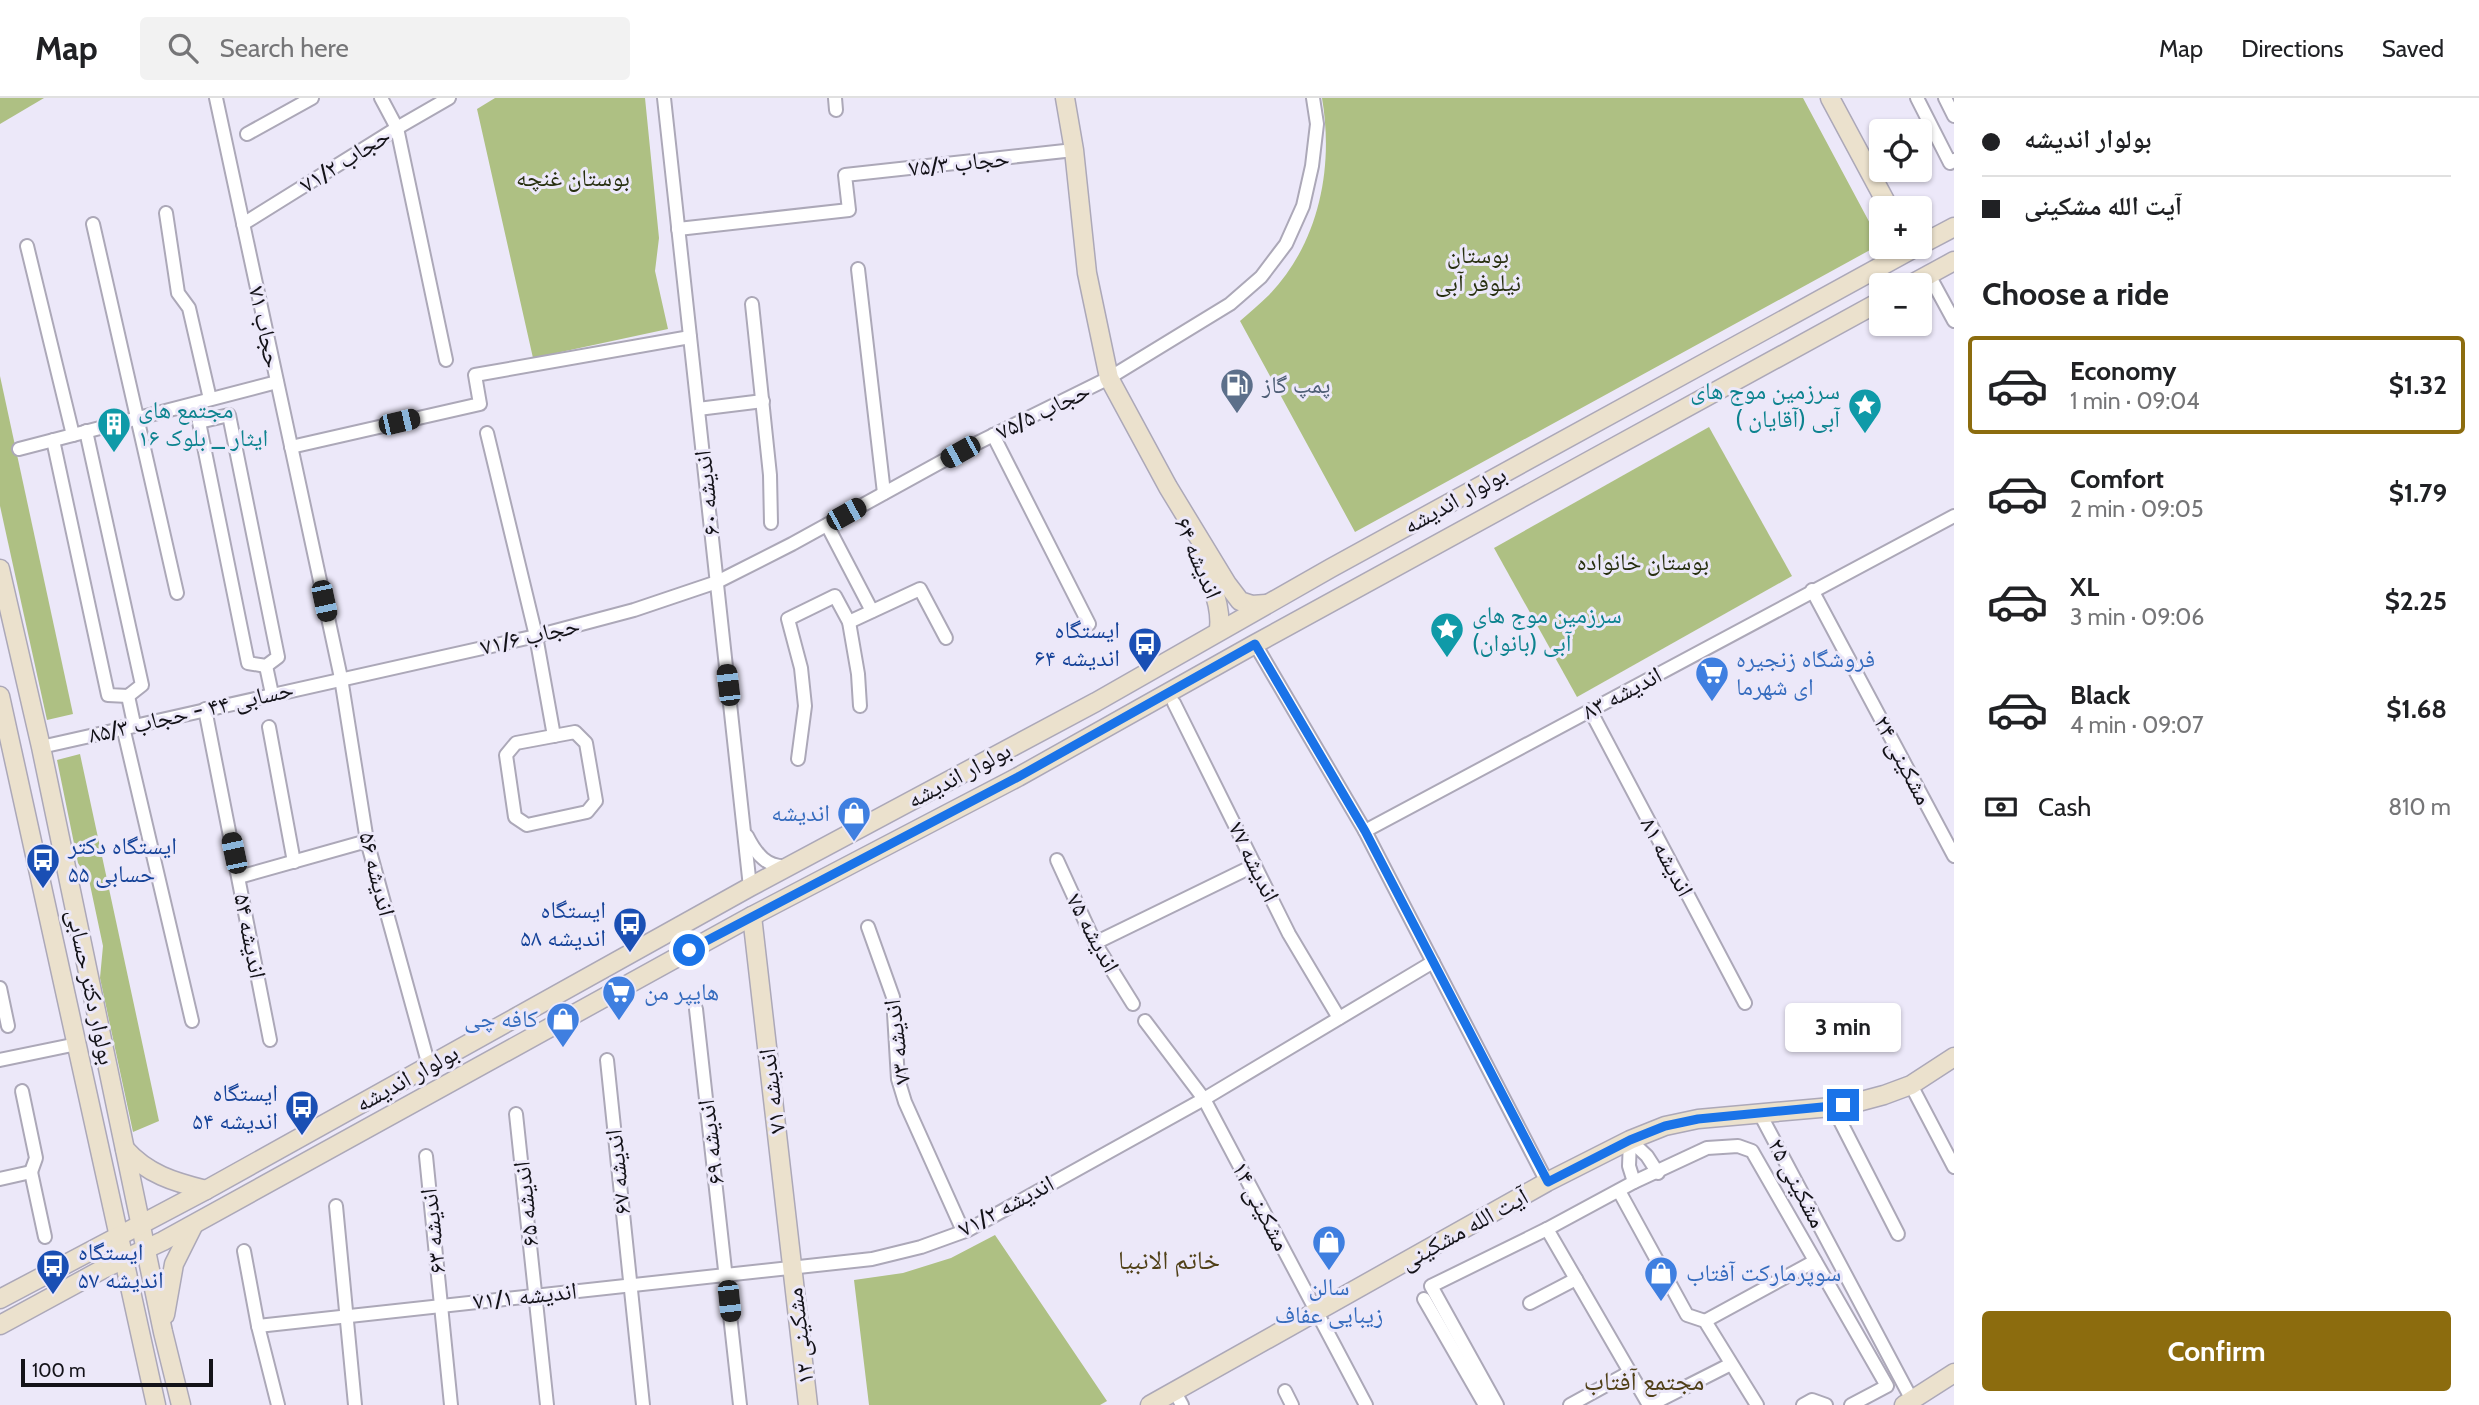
<!DOCTYPE html>
<html lang="en">
<head>
<meta charset="utf-8">
<style>
  body { margin:0; font-family:Cabin,"Noto Naskh Arabic",sans-serif; background:#f2f2f2; color:#202124; height:100vh; display:flex; flex-direction:column; font-size:26px; white-space:nowrap }
  * { box-sizing:border-box; margin:0 }
  p { font-size:23px; color:#757577 }
  .icon { flex:none; width:38px; height:38px; fill:none; stroke:currentColor; stroke-width:2; stroke-linecap:round; stroke-linejoin:round }
  .map { position:relative; flex:1; overflow:hidden }
  .drawer { display:flex; flex-direction:column; background:#fff; width:525px }
  .drawer>* { flex:none }
  .banner { display:grid; align-content:center; height:154px; padding:0 28px; background:#fff }
  .controls { position:absolute; left:1869px; top:21px; display:grid; gap:14px }
  .controls a { display:grid; place-items:center; width:63px; height:63px; border-radius:7px; background:#fff; box-shadow:0 2px 5px #0004; font-size:35px }
  .scale { position:absolute; left:21px; bottom:18px; width:192px; box-sizing:border-box; padding-left:7px; border:4px solid #131218; border-top:0; font-size:19px; line-height:24px; white-space:nowrap; color:#131218; -webkit-text-stroke:5px #ece8f9; paint-order:stroke }
  .end { position:absolute; width:32px; height:32px; margin:-16px; border:9px solid #1a73e8; background:#fff; box-shadow:0 0 0 4px #fff }
  .from { border-radius:50% }
  .bubble { position:absolute; height:49px; border-radius:7px; background:#fff; box-shadow:0 2px 5px #0004; font-size:23px; font-weight:700; line-height:49px; text-align:center }
  .car { position:absolute; width:21px; height:42px; margin:-21px -10px; border-radius:9px; box-shadow:0 0 5px 2px #0007; background:linear-gradient(#222 24%,#8ab4d8 0 40%,#222 0 76%,#8ab4d8 0 86%,#222 0) }
  .banner b { display:flex; align-items:center; gap:24px; height:66px; font-size:26px }
  .banner b+b { border-top:2px solid #e0e0e0 }
  .banner i { width:18px; height:18px; background:#202124 }
  ul { padding:0; list-style:none }
  li { display:flex; align-items:center; gap:21px; height:98px; margin:0 14px 10px; padding:0 14px; border:4px solid transparent; border-radius:7px }
  li div { flex:1 }
  li b { display:block; font-size:26px }
  li em { font-style:normal; font-weight:700 }
  li.selected { border-color:#8c6c0e }
  li>.icon { width:63px; height:63px; stroke-width:1.5 }
  h2 { padding:0 28px; font-size:32px; line-height:84px }
  .pay { display:flex; align-items:center; gap:18px; height:77px; padding:0 28px; font-size:26px }
  .pay p { margin-inline-start:auto }
  .action { display:flex; gap:14px; margin-top:auto; padding:14px 28px }
  .action a { flex:1; height:80px; border-radius:7px; background:#8c6c0e; color:#fff; font-size:28px; font-weight:700; line-height:80px; text-align:center }
  header { display:flex; align-items:center; gap:42px; box-sizing:border-box; height:98px; padding:0 35px; background:#fff; border-bottom:2px solid #e0e0e0 }
  header strong { font-size:33px }
  nav { display:flex; gap:38px; margin-inline-start:auto; font-size:24px }
  .search { width:490px; height:63px; background:#f2f2f2; display:flex; align-items:center; gap:18px; box-sizing:border-box; padding:0 24px; border-radius:7px; color:#757577; font-size:26px }
  main { display:flex; flex:1; min-height:0 }
  .map>svg:first-child { display:block }
  .green { fill:#aec083 }
  .lines { fill:none; stroke-linecap:round; stroke-linejoin:round }
  .street-casing { stroke:#aca8b8; stroke-width:16 }
  .secondary-casing { stroke:#aca8b8; stroke-width:21 }
  .street { stroke:#fff; stroke-width:12 }
  .secondary { stroke:#ebe1cd; stroke-width:18 }
  .route { stroke:#1a73e8; stroke-width:9 }
  .labels { text-anchor:middle; stroke-width:6; stroke-linejoin:round; paint-order:stroke }
  .street-label { font-size:24px; fill:#131218; stroke:#ece8f9 }
  .park-label { font-size:24px; fill:#272f0f; stroke:#ece8f9 }
  .service-label { font-size:24px; fill:#4e5e75; stroke:#ece8f9; text-anchor:start }
  .culture-label { font-size:24px; fill:#0d838f; stroke:#ece8f9; text-anchor:start }
  .transit-label { font-size:24px; fill:#164399; stroke:#ece8f9; text-anchor:end }
  .shop-label { font-size:24px; fill:#366cbe; stroke:#ece8f9; text-anchor:start }
  .neighbourhood-label { font-size:26px; fill:#504018; stroke:#ece8f9 }
</style>
</head>
<body>
<header>
<strong>Map</strong>
<div class="search"><svg class="icon" aria-label="search" viewBox="0 0 24 24"><circle cx="10" cy="10" r="6"/><path d="M15 15l6 6"/></svg>Search here</div>
<nav><a>Map</a><a>Directions</a><a>Saved</a></nav>
</header>
<main>
<div class="map">
<svg width="1954" height="1307" viewBox="0 0 1954 1307">
  <rect width="100%" height="100%" fill="#ece8f9"/>
  <!-- green -->
  <g class="green">
    <path d="M0,0h44l-44,26z"/>
    <path d="M495,0h150l14,140 -4,33 13,58 -135,29 -56,-249z"/>
    <path d="M1322,0h481l78,146 -526,288 -115,-211c10,-9 20,-17 29,-26 50,-52 65,-127 53,-197z"/>
    <path d="M0,278l73,338 -26,6 -47,-214z"/>
    <path d="M1709,329l83,149 -215,121 -83,-149z"/>
    <path d="M80,656l79,367 -26,11 -33,-154 3,-32 -14,-66 -11,-17 -21,-103z"/>
    <path d="M995,1137l112,166 -7,4h-231l-15,-125 49,-7 48,-15z"/>
  </g>
  <g class="lines">
    <!-- street casing -->
    <g class="street-casing">
      <g id="street">
        <path d="M216,0l125,580 26,163 62,225"/>
        <path d="M381,0l16,30 49,232"/>
        <path d="M664,0l86,789"/>
        <path d="M835,0l1,12"/>
        <path d="M1917,0l33,65 4,-3"/>
        <path d="M1945,0l9,18"/>
        <path d="M247,36l65,-36"/>
        <path d="M166,115l12,80 11,15 21,91"/>
        <path d="M93,126l84,369"/>
        <path d="M243,126l154,-96 52,-30"/>
        <path d="M678,131l171,-19 -4,-35 229,-25"/>
        <path d="M27,148l46,189"/>
        <path d="M858,171l26,224"/>
        <path d="M1929,177l25,46"/>
        <path d="M752,206l18,171 1,48"/>
        <path d="M698,311l65,-8"/>
        <path d="M229,317l49,242 -12,9 -18,-3 -49,-241z"/>
        <path d="M487,335l49,203 18,100"/>
        <path d="M993,337l96,189"/>
        <path d="M53,342l55,255 20,1 14,-11 -56,-254"/>
        <path d="M291,349l189,-43 -5,-29 215,-38"/>
        <path d="M19,351l258,-67"/>
        <path d="M827,427l45,86"/>
        <path d="M1812,492l142,266"/>
        <path d="M849,524l71,-33 26,49"/>
        <path d="M1255,546l110,187 182,351"/>
        <path d="M266,568l6,28"/>
        <path d="M128,598l6,28"/>
        <path d="M1174,605l115,231 50,84"/>
        <path d="M205,611l65,331"/>
        <path d="M1590,612l155,293"/>
        <path d="M123,629l69,294"/>
        <path d="M269,629l25,135"/>
        <path d="M575,634l11,11 10,58 -9,11 -60,13 -12,-8 -9,-62 10,-12z"/>
        <path d="M41,649l495,-111 98,-26 83,-28 75,-38 167,-92 150,-74 121,-74 31,-27 25,-33 17,-38 9,-40 5,-42 -4,-26"/>
        <path d="M798,661l7,-53 -4,-38 -13,-49 47,-23 14,26 9,52 2,32"/>
        <path d="M1365,733l589,-315"/>
        <path d="M747,738c9,18 20,32 41,30"/>
        <path d="M1057,762l38,83 38,61"/>
        <path d="M239,779l128,-36"/>
        <path d="M868,829l25,70 5,82 7,23 58,129"/>
        <path d="M1095,845l160,-78"/>
        <path d="M0,890l8,38"/>
        <path d="M696,911l44,396"/>
        <path d="M1145,923l59,78 162,306"/>
        <path d="M0,962l77,-16"/>
        <path d="M607,962l36,345"/>
        <path d="M1911,987l43,82"/>
        <path d="M22,993l14,67 -5,14"/>
        <path d="M1833,1009l65,127"/>
        <path d="M516,1016l31,291"/>
        <path d="M1760,1016l152,286"/>
        <path d="M1630,1042l17,16 11,17"/>
        <path d="M1630,1042l-1,26 5,16"/>
        <path d="M426,1058l25,249"/>
        <path d="M31,1074l14,65"/>
        <path d="M0,1081l31,-7"/>
        <path d="M1619,1093l68,124 18,6 52,84"/>
        <path d="M336,1108l19,199"/>
        <path d="M244,1153l14,75 20,79"/>
        <path d="M1424,1201l61,106"/>
        <path d="M1530,1205l46,-24"/>
        <path d="M1705,1223l110,-60"/>
        <path d="M258,1228l614,-67 49,-12 47,-17 236,-131 229,-137"/>
        <path d="M1285,1293l7,14"/>
        <path d="M1175,1294l7,13"/>
        <path d="M1497,1307l-66,-119 116,-57"/>
        <path d="M1570,1307l60,-33"/>
        <path d="M1649,1307l-102,-176 87,-47 73,-34 31,-2 14,5 135,235 -36,19"/>
        <path d="M1650,1307l81,-41"/>
        <path d="M1803,1307l9,-5 14,5"/>
      </g>
    </g>
    <!-- secondary casing -->
    <g class="secondary-casing">
      <g id="secondary">
        <path d="M1065,0l9,52 13,123 22,105 59,109 59,97 13,17 12,4 14,-1"/>
        <path d="M1830,0l59,110"/>
        <path d="M1920,147l34,-18"/>
        <path d="M1910,187l44,-24"/>
        <path d="M1198,456c11,25 24,49 21,76"/>
        <path d="M0,471l41,178 122,585 18,73"/>
        <path d="M0,598l156,709"/>
        <path d="M752,818l56,489"/>
        <path d="M125,1051c22,25 49,33 81,41"/>
        <path d="M0,1201l206,-109 544,-303 346,-185 235,-134 585,-321"/>
        <path d="M165,1217l9,-51 19,-38"/>
        <path d="M0,1227l103,-56 60,-28 589,-325 266,-139 237,-133 626,-343"/>
        <path d="M1150,1307l397,-223 83,-42 35,-14 33,-7 145,-13 41,-11 27,-10 43,-28"/>
        <path d="M1904,1307l50,-32"/>
      </g>
    </g>
    <!-- street -->
    <use href="#street" class="street"/>
    <!-- secondary -->
    <use href="#secondary" class="secondary"/>
  </g>
  <g class="lines">
    <!-- route -->
    <path class="route" d="M689,852l329,-173 237,-133 110,187 183,351 82,-42 35,-14 33,-7 145,-14"/>
  </g>
  <!-- icons -->
  <defs>
    <g id="fuel-pin" transform="scale(1.75)"><path d="M0 17L-7.5 6A9.5 9.5 0 1 1 7.5 6Z" fill="#5c6f8a" stroke="#ece8f9"/><path d="M-5.5-6h7V0h2V4h1.3V-2.5L3-4.5l.8-.8L6-3V5H2.5V1h-1V6h-7ZM-4.2-4.7v3.2H.2V-4.7Z" fill="#fff"/></g>
    <g id="sight-pin" transform="scale(1.75)"><path d="M0 17L-7.5 6A9.5 9.5 0 1 1 7.5 6Z" fill="#0f9aa8" stroke="#ece8f9"/><path d="M0-6L1.8-2.2L6-1.7L2.9 1.2L3.7 5.4L0 3.3L-3.7 5.4L-2.9 1.2L-6-1.7L-1.8-2.2Z" fill="#fff"/></g>
    <g id="building-pin" transform="scale(1.75)"><path d="M0 17L-7.5 6A9.5 9.5 0 1 1 7.5 6Z" fill="#0f9aa8" stroke="#ece8f9"/><path d="M-4-6H4V6H1V3H-1V6H-4ZM-2.5-4.3h1.7v1.8h-1.7ZM.8-4.3h1.7v1.8H.8ZM-2.5-1h1.7V.8h-1.7ZM.8-1h1.7V.8H.8Z" fill="#fff"/></g>
    <g id="bus-pin" transform="scale(1.75)"><path d="M0 17L-7.5 6A9.5 9.5 0 1 1 7.5 6Z" fill="#1a4fb4" stroke="#ece8f9"/><path d="M-5-6H5V4H4V6H2V4H-2V6H-4V4H-5ZM-3.5-4V0h7V-4ZM-3.5 1.2v1.5H-2V1.2ZM2 1.2v1.5H3.5V1.2Z" fill="#fff"/></g>
    <g id="supermarket-pin" transform="scale(1.75)"><path d="M0 17L-7.5 6A9.5 9.5 0 1 1 7.5 6Z" fill="#3f7fe0" stroke="#ece8f9"/><path d="M-6-5.5h2.5l.6 2H6L4.5 2H-2.5L-4.4-4H-6ZM-1.5 3.2a1.3 1.3 0 1 0 .1 0ZM3 3.2a1.3 1.3 0 1 0 .1 0Z" fill="#fff"/></g>
    <g id="shop-pin" transform="scale(1.75)"><path d="M0 17L-7.5 6A9.5 9.5 0 1 1 7.5 6Z" fill="#3f7fe0" stroke="#ece8f9"/><path d="M-5-2.5h2.3a2.7 3.5 0 0 1 5.4 0H5L5.5 6h-11ZM-1.5-2.5h3a1.5 2.3 0 0 0-3 0Z" fill="#fff"/></g>
  </defs>
  <g fill-rule="evenodd">
    <use href="#fuel-pin" x="1237" y="287"/>
    <use href="#sight-pin" x="1865" y="307"/>
    <use href="#building-pin" x="114" y="326"/>
    <use href="#sight-pin" x="1447" y="531"/>
    <use href="#bus-pin" x="1145" y="546"/>
    <use href="#supermarket-pin" x="1712" y="575"/>
    <use href="#shop-pin" x="854" y="715"/>
    <use href="#bus-pin" x="43" y="762"/>
    <use href="#bus-pin" x="630" y="826"/>
    <use href="#supermarket-pin" x="619" y="894"/>
    <use href="#shop-pin" x="563" y="921"/>
    <use href="#bus-pin" x="302" y="1009"/>
    <use href="#shop-pin" x="1329" y="1144"/>
    <use href="#bus-pin" x="53" y="1168"/>
    <use href="#shop-pin" x="1661" y="1175"/>
  </g>
  <g class="labels">
    <!-- street labels -->
    <g class="street-label">
      <text transform="translate(345 62) rotate(-32)" y="8">حجاب ۷۱/۲</text>
      <text transform="translate(959 65) rotate(-6)" y="8">حجاب ۷۵/۳</text>
      <text transform="translate(265 229) rotate(78)" y="8">حجاب ۷۱</text>
      <text transform="translate(1043 313) rotate(-26)" y="8">حجاب ۷۵/۵</text>
      <text transform="translate(707 395) rotate(-96)" y="8">اندیشه ۶۰</text>
      <text transform="translate(1455 402) rotate(-29)" y="8">بولوار اندیشه</text>
      <text transform="translate(1198 460) rotate(67)" y="8">اندیشه ۶۴</text>
      <text transform="translate(530 538) rotate(-13)" y="8">حجاب ۷۱/۶</text>
      <text transform="translate(1622 595) rotate(-28)" y="8">اندیشه ۸۳</text>
      <text transform="translate(191 614) rotate(-13)" y="8">حسابی ۴۴ - حجاب ۸۵/۳</text>
      <text transform="translate(1903 662) rotate(62)" y="8">مشکینی ۲۴</text>
      <text transform="translate(959 677) rotate(-28)" y="8">بولوار اندیشه</text>
      <text transform="translate(1667 759) rotate(62)" y="8">اندیشه ۸۱</text>
      <text transform="translate(1254 764) rotate(64)" y="8">اندیشه ۷۷</text>
      <text transform="translate(377 776) rotate(76)" y="8">اندیشه ۵۶</text>
      <text transform="translate(1093 835) rotate(62)" y="8">اندیشه ۷۵</text>
      <text transform="translate(250 838) rotate(79)" y="8">اندیشه ۵۴</text>
      <text transform="translate(91 889) rotate(78)" y="8">بولوار دکتر حسابی</text>
      <text transform="translate(897 944) rotate(-97)" y="8">اندیشه ۷۳</text>
      <text transform="translate(407 980) rotate(-29)" y="8">بولوار اندیشه</text>
      <text transform="translate(772 993) rotate(-97)" y="8">اندیشه ۷۱</text>
      <text transform="translate(711 1044) rotate(-97)" y="8">اندیشه ۶۹</text>
      <text transform="translate(618 1074) rotate(-96)" y="8">اندیشه ۶۷</text>
      <text transform="translate(1797 1085) rotate(62)" y="8">مشکینی ۲۵</text>
      <text transform="translate(526 1106) rotate(-96)" y="8">اندیشه ۶۵</text>
      <text transform="translate(1006 1108) rotate(-28)" y="8">اندیشه ۷۱/۲</text>
      <text transform="translate(1261 1108) rotate(62)" y="8">مشکینی ۱۴</text>
      <text transform="translate(1464 1131) rotate(-29)" y="8">آیت الله مشکینی</text>
      <text transform="translate(433 1133) rotate(-96)" y="8">اندیشه ۶۳</text>
      <text transform="translate(525 1198) rotate(-6)" y="8">اندیشه ۷۱/۱</text>
      <text transform="translate(800 1238) rotate(-97)" y="8">مشکینی ۱۲</text>
    </g>
    <!-- park labels -->
    <g class="park-label">
      <text x="573" y="88">بوستان غنچه</text>
      <text x="1478" y="165">بوستان<tspan x="1478" dy="28">نیلوفر آبی</tspan></text>
      <text x="1643" y="472">بوستان خانواده</text>
    </g>
    <!-- service labels -->
    <g class="service-label">
      <text x="1262" y="295">پمپ گاز</text>
    </g>
    <!-- culture labels -->
    <g class="culture-label">
      <text x="1840" y="301" text-anchor="end">سرزمین موج های<tspan x="1840" dy="28">آبی (آقایان )</tspan></text>
      <text x="138" y="320">مجتمع های<tspan x="138" dy="28">ایثار _ بلوک ۱۶</tspan></text>
      <text x="1472" y="525">سرزمین موج های<tspan x="1472" dy="28">آبی (بانوان)</tspan></text>
    </g>
    <!-- transit labels -->
    <g class="transit-label">
      <text x="1120" y="540">ایستگاه<tspan x="1120" dy="28">اندیشه ۶۴</tspan></text>
      <text x="68" y="756" text-anchor="start">ایستگاه دکتر<tspan x="68" dy="28">حسابی ۵۵</tspan></text>
      <text x="606" y="820">ایستگاه<tspan x="606" dy="28">اندیشه ۵۸</tspan></text>
      <text x="278" y="1003">ایستگاه<tspan x="278" dy="28">اندیشه ۵۴</tspan></text>
      <text x="78" y="1162" text-anchor="start">ایستگاه<tspan x="78" dy="28">اندیشه ۵۷</tspan></text>
    </g>
    <!-- shop labels -->
    <g class="shop-label">
      <text x="1736" y="569">فروشگاه زنجیره<tspan x="1736" dy="28">ای شهرما</tspan></text>
      <text x="830" y="723" text-anchor="end">اندیشه</text>
      <text x="644" y="902">هایپر من</text>
      <text x="538" y="929" text-anchor="end">کافه چی</text>
      <text x="1686" y="1183">سوپرمارکت آفتاب</text>
      <text x="1329" y="1197" text-anchor="middle">سالن<tspan x="1329" dy="28">زیبایی عفاف</tspan></text>
    </g>
    <!-- neighbourhood labels -->
    <g class="neighbourhood-label">
      <text x="1169" y="1171">خاتم الانبیا</text>
      <text x="1644" y="1292">مجتمع آفتاب</text>
    </g>
  </g>
</svg>
<div class="controls">
<a><svg class="icon" aria-label="locate" viewBox="0 0 24 24"><circle cx="12" cy="12" r="6"/><path d="M12 2v4M12 18v4M2 12h4M18 12h4"/></svg></a>
<a>+</a>
<a>−</a>
</div>
<div class="scale">100 m</div>
<i class="end from" style="left:689px;top:852px"></i>
<i class="end" style="left:1843px;top:1007px"></i>
<div class="bubble" style="left:1785px;top:905px;width:116px">3 min</div>
<i class="car" style="left:399px;top:324px;rotate:77deg"></i>
<i class="car" style="left:960px;top:354px;rotate:241deg"></i>
<i class="car" style="left:846px;top:416px;rotate:61deg"></i>
<i class="car" style="left:324px;top:503px;rotate:168deg"></i>
<i class="car" style="left:728px;top:587px;rotate:353deg"></i>
<i class="car" style="left:234px;top:755px;rotate:348deg"></i>
<i class="car" style="left:729px;top:1203px;rotate:174deg"></i>
</div>
<section class="drawer">
<div class="banner">
<b><i class="from"></i>بولوار اندیشه</b>
<b><i></i>آیت الله مشکینی</b>
</div>
<h2>Choose a ride</h2>
<ul>
<li class="selected"><svg class="icon" aria-label="car" viewBox="0 0 24 24"><path d="M5 17H2v-5l4-1 3-4h7l3 4 3 1v5h-3M9 17h6M6 11h13"/><circle cx="7" cy="17" r="2"/><circle cx="17" cy="17" r="2"/></svg><div><b>Economy</b><p>1 min · 09:04</p></div><em>$1.32</em></li>
<li><svg class="icon" aria-label="car" viewBox="0 0 24 24"><path d="M5 17H2v-5l4-1 3-4h7l3 4 3 1v5h-3M9 17h6M6 11h13"/><circle cx="7" cy="17" r="2"/><circle cx="17" cy="17" r="2"/></svg><div><b>Comfort</b><p>2 min · 09:05</p></div><em>$1.79</em></li>
<li><svg class="icon" aria-label="car" viewBox="0 0 24 24"><path d="M5 17H2v-5l4-1 3-4h7l3 4 3 1v5h-3M9 17h6M6 11h13"/><circle cx="7" cy="17" r="2"/><circle cx="17" cy="17" r="2"/></svg><div><b>XL</b><p>3 min · 09:06</p></div><em>$2.25</em></li>
<li><svg class="icon" aria-label="car" viewBox="0 0 24 24"><path d="M5 17H2v-5l4-1 3-4h7l3 4 3 1v5h-3M9 17h6M6 11h13"/><circle cx="7" cy="17" r="2"/><circle cx="17" cy="17" r="2"/></svg><div><b>Black</b><p>4 min · 09:07</p></div><em>$1.68</em></li>
</ul>
<div class="pay"><svg class="icon" aria-label="cash" viewBox="0 0 24 24"><path d="M3 7h18v10H3z"/><circle cx="12" cy="12" r="2"/></svg>Cash<p>810 m</p></div>
<div class="action"><a>Confirm</a></div>
</section>
</main>
</body>
</html>
